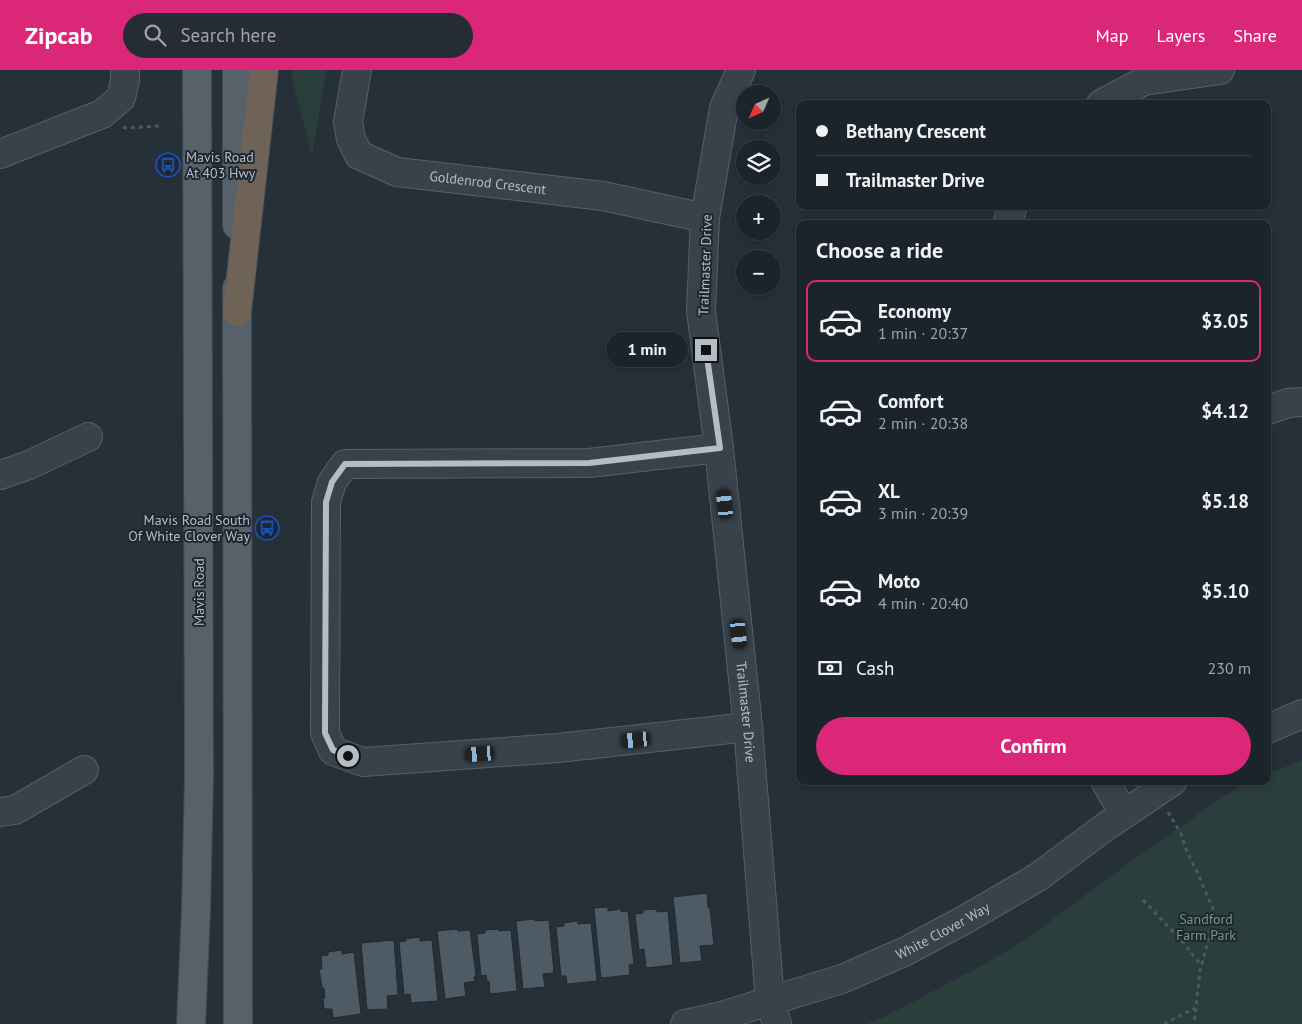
<!DOCTYPE html>
<html lang="en">
<head>
<meta charset="utf-8">
<style>
  body { margin:0; font-family:"PT Sans",sans-serif; background:#252c33; color:#f1f3f6; height:100vh; display:flex; flex-direction:column; font-size:19px; white-space:nowrap }
  * { box-sizing:border-box; margin:0 }
  p { font-size:16px; color:#a0a4a9 }
  .icon { flex:none; width:28px; height:28px; fill:none; stroke:currentColor; stroke-width:2; stroke-linecap:round; stroke-linejoin:round }
  .map { position:relative; flex:1; overflow:hidden }
  .panel { position:absolute; left:796px; top:150px; width:475px; height:565px; display:flex; flex-direction:column; background:#1c242b; border-radius:10px; box-shadow:0 2px 8px #0003,0 0 0 1px #3a4147 }
  .panel>* { flex:none }
  .banner { position:absolute; left:796px; top:30px; width:475px; height:110px; border-radius:10px; box-shadow:0 2px 8px #0003,0 0 0 1px #3a4147; display:grid; align-content:center; height:110px; padding:0 20px; background:#1c242b }
  .needle { width:32px; rotate:225deg }
  .buttons { position:absolute; left:736px; top:15px; display:grid; gap:10px }
  .buttons a { display:grid; place-items:center; width:45px; height:45px; border-radius:50%; background:#1c242b; box-shadow:0 2px 8px #0003,0 0 0 1px #3a4147; font-size:25px }
  .end { position:absolute; width:22px; height:22px; margin:-11px; border:6px solid #b4bdc5; background:#111; box-shadow:0 0 0 2px #111 }
  .from { border-radius:50% }
  .bubble { position:absolute; height:35px; border-radius:18px; background:#1c242b; box-shadow:0 2px 8px #0003,0 0 0 1px #3a4147; font-size:16px; font-weight:700; line-height:35px; text-align:center }
  .car { position:absolute; width:15px; height:30px; margin:-15px -8px; border-radius:6px; box-shadow:0 0 4px 1px #0007; background:linear-gradient(#222 24%,#8ab4d8 0 40%,#222 0 76%,#8ab4d8 0 86%,#222 0) }
  .banner b { display:flex; align-items:center; gap:18px; height:48px; font-size:19px }
  .banner b+b { border-top:1px solid #3a4147 }
  .banner i { width:12px; height:12px; background:#f1f3f6 }
  ul { padding:0; list-style:none }
  li { display:flex; align-items:center; gap:15px; height:82px; margin:0 10px 8px; padding:0 10px; border:2px solid transparent; border-radius:10px }
  li div { flex:1 }
  li b { display:block; font-size:19px }
  li em { font-style:normal; font-weight:700 }
  li.active { border-color:#db2777 }
  li>.icon { width:45px; height:45px; stroke-width:1.5 }
  h2 { padding:0 20px; font-size:22px; line-height:60px }
  .pay { display:flex; align-items:center; gap:12px; height:55px; padding:0 20px; font-size:19px }
  .pay p { margin-inline-start:auto }
  .cta { display:flex; gap:10px; margin-top:auto; padding:10px 20px }
  .cta a { flex:1; height:58px; border-radius:30px; background:#db2777; color:#fff; font-size:20px; font-weight:700; line-height:58px; text-align:center }
  header { display:flex; align-items:center; gap:30px; box-sizing:border-box; height:70px; padding:0 25px; background:#db2777; color:#fff }
  header strong { font-size:24px }
  nav { display:flex; gap:28px; margin-inline-start:auto; font-size:18px }
  .search { width:350px; height:45px; background:#252c33; display:flex; align-items:center; gap:12px; box-sizing:border-box; padding:0 18px; border-radius:28px; color:#a0a4a9; font-size:19px }
  .map>svg:first-child { display:block }
  .green { fill:#2a3e3c }
  .building { fill:#4e5b65; stroke:#202931 }
  .lines { fill:none; stroke-linecap:round; stroke-linejoin:round }
  .minor-casing { stroke:#576068; stroke-width:30 }
  .major-casing { stroke:#424b53; stroke-width:30 }
  .highway-casing { stroke:#444d55; stroke-width:30 }
  .path { stroke:#495b5b; stroke-width:3; stroke-dasharray:4 4; stroke-linecap:butt }
  .minor { stroke:#39424a; stroke-width:28 }
  .major { stroke:#57616a; stroke-width:28 }
  .highway { stroke:#6f6357; stroke-width:28 }
  .route { stroke:#b4bdc5; stroke-width:6 }
  .labels { text-anchor:middle; stroke-width:4; stroke-linejoin:round; paint-order:stroke }
  .poi-label { font-size:14px; fill:#b4bdc5; stroke:#1e272f; text-anchor:start }
  .street-label { font-size:14px; fill:#b4bdc5; stroke:#1e272f }
  .park-label { font-size:14px; fill:#759979; stroke:#1e272f }
</style>
</head>
<body>
<header>
<strong>Zipcab</strong>
<div class="search"><svg class="icon" aria-label="search" viewBox="0 0 24 24"><circle cx="10" cy="10" r="6"/><path d="M15 15l6 6"/></svg>Search here</div>
<nav><a>Map</a><a>Layers</a><a>Share</a></nav>
</header>
<div class="map">
<svg width="1302" height="954" viewBox="0 0 1302 954">
  <rect width="100%" height="100%" fill="#253039"/>
  <!-- green -->
  <g class="green">
    <path d="M293,0h33l-14,86 -20,-77z"/>
    <path d="M1302,690v264h-436l12,-4 105,-55 43,-26 115,-85 42,-28 30,-23 29,-18 10,-4h16v-7z"/>
  </g>
  <!-- building -->
  <g class="building">
    <path d="M707,823l1,15h2l4,37 -14,1 2,15 -22,2 -7,-66z"/>
    <path d="M608,837v4l13,-2v3l7,-1 6,53 -5,1 1,10 -29,3 -7,-70z"/>
    <path d="M657,839v3l11,-1 5,54 -27,3 -2,-19 -5,1 -4,-36 8,-1v-3z"/>
    <path d="M535,849v2l14,-1 5,53 -11,1 2,13 -22,2 -7,-68z"/>
    <path d="M578,851v3l13,-1 6,58 -30,3 -1,-8h-5l-5,-49 8,-1v-3z"/>
    <path d="M457,859l1,2 12,-1 6,45 -2,2 1,4 -11,2 2,13 -21,3 -8,-68z"/>
    <path d="M498,859l1,2 12,-1 6,61 -27,3 -1,-13 -2,1 -1,-7 -5,1 -4,-42 8,-1v-3z"/>
    <path d="M420,867v4l12,-1 6,61 -27,2 -1,-9 -6,1 -5,-53 7,-1 -1,-2z"/>
    <path d="M394,870l4,55 -11,1 1,13 -21,1 -6,-67z"/>
    <path d="M342,880v4l12,-2 7,62 -28,4 -1,-9h-8l-1,-10 2,-1 -1,-10h-2l-3,-19h3l-1,-13 7,-1v-3z"/>
  </g>
  <g class="lines">
    <!-- minor casing -->
    <g class="minor-casing">
      <g id="minor">
        <path id="s1" d="M357,0l-9,52 3,17 8,16 38,17 206,24 102,22"/>
        <path id="s2" d="M741,0l-17,38 -19,110 -4,93 18,137 29,279 22,274 7,23"/>
        <path d="M1101,34l43,-23 76,-11"/>
        <path d="M0,84l102,-40 19,-16 4,-18v-10"/>
        <path d="M1007,154l6,-18"/>
        <path d="M1268,340l20,-7 14,-1"/>
        <path d="M719,378l-130,15 -244,1 -13,18 -6,20 -1,231 8,18 30,11 195,-14 190,-21"/>
        <path d="M0,405l29,-10 59,-28"/>
        <path d="M1268,659l34,-15"/>
        <path d="M1105,711l19,33"/>
        <path d="M0,742l15,-2 69,-40"/>
        <path id="s3" d="M685,954l33,-7 124,-38 64,-28 60,-32 72,-42 67,-50 68,-46"/>
      </g>
    </g>
    <!-- major casing -->
    <g class="major-casing">
      <g id="major">
        <path d="M237,0v155"/>
        <path d="M237,218l1,736"/>
        <path d="M191,954l5,-114 3,-133 -2,-707"/>
      </g>
    </g>
    <!-- highway casing -->
    <g class="highway-casing">
      <path id="highway" d="M237,242l27,-242"/>
    </g>
    <!-- path -->
    <g class="path">
      <path d="M123,57l3,1 34,-2"/>
      <path d="M1168,742l13,22 6,18 11,22 15,35 -3,25 -10,37 -6,53"/>
      <path d="M1143,830l38,40 20,25"/>
      <path d="M1164,954l31,-16"/>
    </g>
    <!-- minor -->
    <use href="#minor" class="minor"/>
    <!-- major -->
    <use href="#major" class="major"/>
    <!-- highway -->
    <use href="#highway" class="highway"/>
  </g>
  <g class="lines">
    <!-- route -->
    <path class="route" d="M348,686l-15,-6 -8,-17 1,-231 6,-20 13,-18 244,-1 131,-15 -14,-98"/>
  </g>
  <!-- icons -->
  <defs>
    <g id="bus-ring" transform="scale(1.25)"><circle r="9.5" fill="#1e272f" stroke="#1a4fb4" stroke-width="1.5"/><path d="M-5-6H5V4H4V6H2V4H-2V6H-4V4H-5ZM-3.5-4V0h7V-4ZM-3.5 1.2v1.5H-2V1.2ZM2 1.2v1.5H3.5V1.2Z" fill="#1a4fb4"/></g>
  </defs>
  <g fill-rule="evenodd">
    <use href="#bus-ring" x="168" y="95"/>
    <use href="#bus-ring" x="267" y="458"/>
  </g>
  <g class="labels">
    <!-- poi labels -->
    <g class="poi-label">
      <text x="186" y="92">Mavis Road<tspan x="186" dy="16">At 403 Hwy</tspan></text>
      <text x="250" y="455" text-anchor="end">Mavis Road South<tspan x="250" dy="16">Of White Clover Way</tspan></text>
    </g>
    <!-- street labels -->
    <g class="street-label">
      <text dy="5" stroke="none"><textPath href="#s1" startOffset="221">Goldenrod Crescent</textPath></text>
      <text transform="translate(705 195) rotate(-88)" y="5">Trailmaster Drive</text>
      <text transform="translate(199 522) rotate(-90)" y="5">Mavis Road</text>
      <text dy="5" stroke="none"><textPath href="#s2" startOffset="650">Trailmaster Drive</textPath></text>
      <text dy="5" stroke="none"><textPath href="#s3" startOffset="275">White Clover Way</textPath></text>
    </g>
    <!-- park labels -->
    <g class="park-label">
      <text x="1206" y="854">Sandford<tspan x="1206" dy="16">Farm Park</tspan></text>
    </g>
  </g>
</svg>
<div class="buttons">
<a><svg class="needle" viewBox="-14 -14 28 28"><path d="M0-13l5 13h-10z" fill="#e53935"/><path d="M0 13l5-13h-10z" fill="#a0a4a9"/></svg></a>
<a><svg class="icon" aria-label="layers" viewBox="0 0 24 24"><path d="M12 4l9 5-9 5-9-5zM3 14l9 5 9-5"/></svg></a>
<a>+</a>
<a>−</a>
</div>
<i class="end from" style="left:348px;top:686px"></i>
<i class="end" style="left:706px;top:280px"></i>
<div class="bubble" style="left:606px;top:262px;width:82px">1 min</div>
<i class="car" style="left:725px;top:434px;rotate:354deg"></i>
<i class="car" style="left:739px;top:564px;rotate:174deg"></i>
<i class="car" style="left:636px;top:670px;rotate:264deg"></i>
<i class="car" style="left:480px;top:684px;rotate:266deg"></i>
<div class="banner">
<b><i class="from"></i>Bethany Crescent</b>
<b><i></i>Trailmaster Drive</b>
</div>
<section class="panel">
<h2>Choose a ride</h2>
<ul>
<li class="active"><svg class="icon" aria-label="car" viewBox="0 0 24 24"><path d="M5 17H2v-5l4-1 3-4h7l3 4 3 1v5h-3M9 17h6M6 11h13"/><circle cx="7" cy="17" r="2"/><circle cx="17" cy="17" r="2"/></svg><div><b>Economy</b><p>1 min · 20:37</p></div><em>$3.05</em></li>
<li><svg class="icon" aria-label="car" viewBox="0 0 24 24"><path d="M5 17H2v-5l4-1 3-4h7l3 4 3 1v5h-3M9 17h6M6 11h13"/><circle cx="7" cy="17" r="2"/><circle cx="17" cy="17" r="2"/></svg><div><b>Comfort</b><p>2 min · 20:38</p></div><em>$4.12</em></li>
<li><svg class="icon" aria-label="car" viewBox="0 0 24 24"><path d="M5 17H2v-5l4-1 3-4h7l3 4 3 1v5h-3M9 17h6M6 11h13"/><circle cx="7" cy="17" r="2"/><circle cx="17" cy="17" r="2"/></svg><div><b>XL</b><p>3 min · 20:39</p></div><em>$5.18</em></li>
<li><svg class="icon" aria-label="car" viewBox="0 0 24 24"><path d="M5 17H2v-5l4-1 3-4h7l3 4 3 1v5h-3M9 17h6M6 11h13"/><circle cx="7" cy="17" r="2"/><circle cx="17" cy="17" r="2"/></svg><div><b>Moto</b><p>4 min · 20:40</p></div><em>$5.10</em></li>
</ul>
<div class="pay"><svg class="icon" aria-label="cash" viewBox="0 0 24 24"><path d="M3 7h18v10H3z"/><circle cx="12" cy="12" r="2"/></svg>Cash<p>230 m</p></div>
<div class="cta"><a>Confirm</a></div>
</section>
</div>
</body>
</html>
